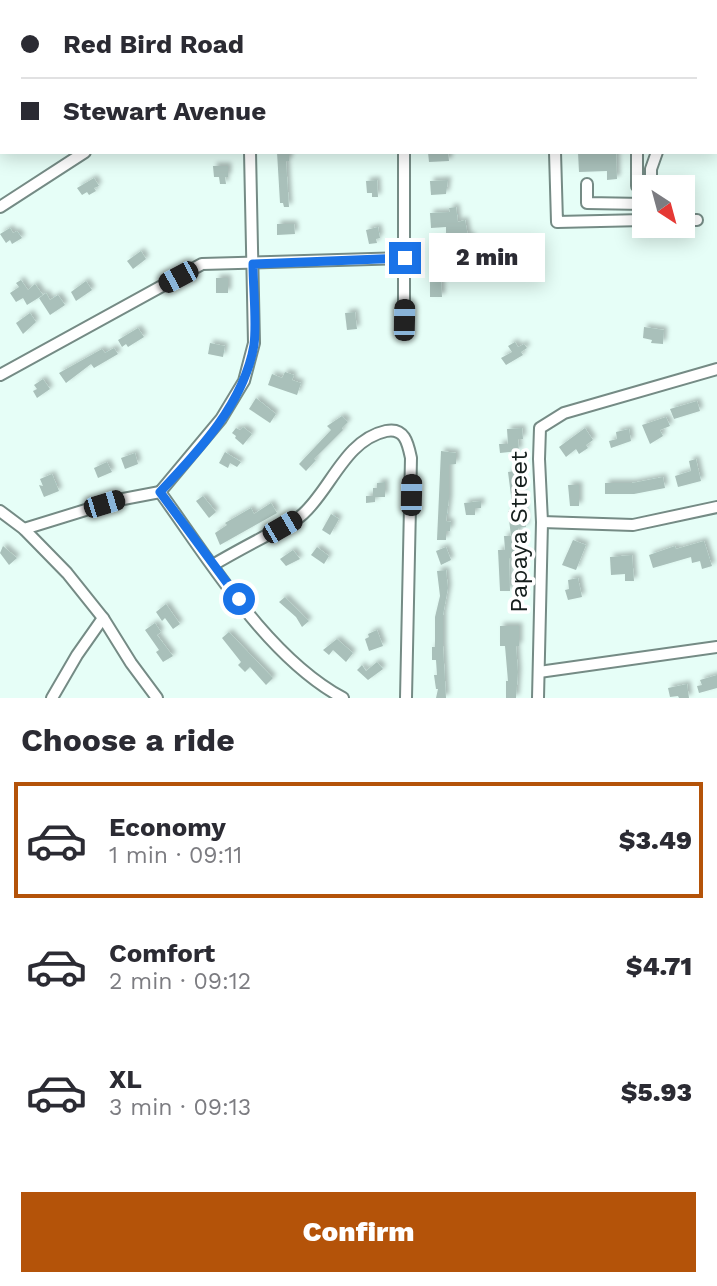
<!DOCTYPE html>
<html lang="en">
<head>
<meta charset="utf-8">
<style>
  body { margin:0; font-family:"Work Sans",sans-serif; background:#f7f7f7; color:#2b2b33; height:100vh; display:flex; flex-direction:column; font-size:26px; white-space:nowrap }
  * { box-sizing:border-box; margin:0 }
  p { font-size:23px; color:#7c7c81 }
  .icon { flex:none; width:38px; height:38px; fill:none; stroke:currentColor; stroke-width:2; stroke-linecap:round; stroke-linejoin:round }
  .map { position:relative; height:698px; overflow:hidden }
  .drawer { display:flex; flex-direction:column; background:#fff; flex:1 }
  .drawer>* { flex:none }
  .banner { position:absolute; left:0px; top:0px; width:718px; height:154px; box-shadow:0 4px 18px #0003; display:grid; align-content:center; height:154px; padding:0 21px; background:#fff }
  .needle { width:46px; rotate:144deg }
  .tools { position:absolute; left:632px; top:175px; display:grid; gap:14px }
  .tools a { display:grid; place-items:center; width:63px; height:63px; border-radius:0px; background:#fff; box-shadow:0 4px 18px #0003; font-size:35px }
  .end { position:absolute; width:32px; height:32px; margin:-16px; border:9px solid #1a73e8; background:#fff; box-shadow:0 0 0 4px #fff }
  .from { border-radius:50% }
  .bubble { position:absolute; height:49px; border-radius:0px; background:#fff; box-shadow:0 4px 18px #0003; font-size:23px; font-weight:800; line-height:49px; text-align:center }
  .car { position:absolute; width:21px; height:42px; margin:-21px -10px; border-radius:9px; box-shadow:0 0 5px 2px #0007; background:linear-gradient(#222 24%,#8ab4d8 0 40%,#222 0 76%,#8ab4d8 0 86%,#222 0) }
  .banner b { display:flex; align-items:center; gap:24px; height:66px; font-size:26px }
  .banner b+b { border-top:2px solid #e1e1e2 }
  .banner i { width:18px; height:18px; background:#2b2b33 }
  ul { padding:0; list-style:none }
  li { display:flex; align-items:center; gap:21px; height:116px; margin:0 14px 10px; padding:0 7px; border:4px solid transparent; border-radius:0px }
  li div { flex:1 }
  li b { display:block; font-size:26px }
  li em { font-style:normal; font-weight:800 }
  li.current { border-color:#b45309 }
  li>.icon { width:63px; height:63px; stroke-width:1.5 }
  h2 { padding:0 21px; font-size:32px; line-height:84px }
  .cta { display:flex; gap:14px; margin-top:auto; padding:14px 21px }
  .cta a { flex:1; height:80px; border-radius:0px; background:#b45309; color:#fff; font-size:28px; font-weight:800; line-height:80px; text-align:center }
  .map>svg:first-child { display:block }
  .building { fill:#a9c0ba; filter:url(#shadow) }
  .lines { fill:none; stroke-linecap:round; stroke-linejoin:round }
  .minor-casing { stroke:#758b85; stroke-width:14 }
  .minor { stroke:#fff; stroke-width:10 }
  .route { stroke:#1a73e8; stroke-width:9 }
  .labels { text-anchor:middle; stroke-width:7; stroke-linejoin:round; paint-order:stroke }
  .street-label { font-size:24px; fill:#161f1d; stroke:#fff }
</style>
</head>
<body>
<div class="map">
<svg width="717" height="698" viewBox="0 0 717 698">
  <defs>
    <filter id="shadow"><feDropShadow dx="3.5" dy="-3.5" stdDeviation="2" flood-color="#0004"/></filter>
  </defs>
  <rect width="100%" height="100%" fill="#e6fef7"/>
  <!-- building -->
  <g class="building">
    <path d="M277,152h12v9h-3l3,46h-5l-1,-4h-3z"/>
    <path d="M428,152h20l1,9 -20,1z"/>
    <path d="M578,152h38l1,27 -10,1v-9l-28,1z"/>
    <path d="M213,166h15v11h-3l1,7h-6l-1,-7h-5z"/>
    <path d="M94,178l5,8 -5,2 2,3 -7,4 -2,-3 -5,3 -5,-7z"/>
    <path d="M377,180l1,17h-6v-4h-5l-1,-12z"/>
    <path d="M448,180l-2,14 -15,1 -1,-14z"/>
    <path d="M456,207l2,15 7,-2 3,16h4v11h-26v-20l-15,1 -1,-15 20,-1 -1,-4z"/>
    <path d="M277,224h17l1,10 -18,1z"/>
    <path d="M378,227l2,11 -4,1 1,4 -8,1 -3,-14z"/>
    <path d="M10,228l3,5 4,-2 5,7 -10,6 -2,-4 -4,3 -6,-9z"/>
    <rect x="430" y="249" width="11" height="16"/>
    <path d="M141,251l5,8 -13,10 -6,-8z"/>
    <rect x="216" y="278" width="12" height="15"/>
    <path d="M430,279h11l1,18h-12z"/>
    <path d="M21,280l7,10 7,-6 8,11 -16,10 -4,-7 -7,4 -6,-9 9,-6 -3,-4z"/>
    <path d="M86,281l6,9 -16,11 -5,-9z"/>
    <path d="M46,293l4,7 8,-5 7,10 -15,10 -11,-17z"/>
    <path d="M355,312l2,17 -10,1 -2,-17z"/>
    <path d="M30,313l6,9 -13,12 -7,-11z"/>
    <path d="M644,327l20,3 -1,14 -12,-1 1,-3 -9,-2z"/>
    <path d="M138,328l6,9 -16,10 -2,-3 -4,3 -4,-7z"/>
    <path d="M515,342l3,5 6,-3 3,4 -6,4 2,3 -17,10 -5,-7 11,-6 -4,-6z"/>
    <path d="M210,343l15,3 -2,11 -15,-3z"/>
    <path d="M114,348l4,6 -24,14 -3,-4 -25,19 -7,-10 43,-24 3,4z"/>
    <path d="M285,372l9,3 -2,5 9,3 -4,12 -29,-10 4,-11 10,4z"/>
    <path d="M43,379l7,10 -13,9 -4,-7 4,-2 -3,-4z"/>
    <path d="M256,398l20,16 -6,9 -21,-14z"/>
    <path d="M697,401l3,10 -26,8 -4,-10z"/>
    <path d="M342,416l6,6 -6,6 1,2 -29,29 2,1 -10,11 -7,-7 32,-34 -4,-4z"/>
    <path d="M666,417l4,9 -10,4 3,6 -13,8 -8,-19z"/>
    <path d="M243,427l9,7 -9,11 -8,-7 1,-2 -4,-3 4,-5 4,2z"/>
    <path d="M522,428l1,11h-5l1,12 -19,2 -1,-9h9l-1,-15z"/>
    <path d="M585,428l8,12 -7,5 2,3 -9,6 -3,-5 -10,8 -7,-10z"/>
    <path d="M629,429l2,12 -20,7 -2,-7 8,-2 -1,-7z"/>
    <path d="M441,451l15,2v11l-7,1v34l-3,22 5,1 -1,9h-4v9h-9z"/>
    <path d="M225,452l16,10 -4,5 -7,-4 -2,5 -9,-5z"/>
    <path d="M135,453l3,11 -13,5 -4,-11z"/>
    <path d="M696,459l5,22 -23,6 -3,-11 16,-5 -2,-10z"/>
    <path d="M107,462l5,10 -14,6 -4,-10z"/>
    <path d="M520,470l6,57 -8,1 1,30h-10l1,33h-10l-2,-41h7l-1,-14h7l-3,-25h5l-5,-39z"/>
    <path d="M52,474l7,17 -15,6 -5,-12 4,1 -3,-7z"/>
    <path d="M663,477l2,11 -31,6h-29v-11h27z"/>
    <path d="M385,482v15h-10v5l-9,1v-7h7v-8h4v-5z"/>
    <path d="M568,485h11v21h-9z"/>
    <path d="M203,496l13,16 -7,6 -13,-17z"/>
    <path d="M481,501v7h-6v7h-9l-2,-12z"/>
    <path d="M271,503l6,10 -57,32 -5,-12 12,-8 -2,-2 26,-15 3,6z"/>
    <path d="M331,514l8,5 -9,16 -8,-5z"/>
    <path d="M573,540l13,5 -10,25 -14,-5z"/>
    <path d="M704,541l8,25 -10,3 -2,-8 -8,2 -1,-6 -38,11 -4,-13 26,-9 1,3z"/>
    <path d="M3,546l14,12 -8,7 -9,-12z"/>
    <path d="M317,547l12,9 -5,8 -13,-9z"/>
    <path d="M446,547l5,13 -10,5 -5,-14z"/>
    <path d="M293,550l7,9 -14,7 -6,-7z"/>
    <path d="M632,555l2,26h-9v-7l-14,1 -1,-18z"/>
    <path d="M446,570l2,18 -5,27v31l3,52h-10l2,-9h-2l-2,-14h3l-1,-15h-4v-13h3v-30l5,-21 -3,-25z"/>
    <path d="M578,578l4,19 -14,3 -3,-10 4,-1 -1,-9z"/>
    <path d="M285,597l24,24 -7,6 -6,-10 -17,-15z"/>
    <path d="M166,604l14,20 -7,5 -8,-11 -3,3 -6,-9z"/>
    <path d="M155,623l6,9 -4,3 16,21 -10,6 -7,-10 3,-2 -14,-20z"/>
    <path d="M500,626h19v20h-3l2,26 -2,26h-10v-17h2l-3,-35h-5z"/>
    <path d="M377,630l6,16 -14,5 -4,-12 4,-2 -1,-3z"/>
    <path d="M229,632l44,46 -7,7 -16,-18 -5,5 -7,-7 3,-3 -19,-24z"/>
    <path d="M337,639l16,14 -7,9 -13,-12 -4,5 -6,-5z"/>
    <path d="M377,662l6,7 -15,11 -11,-10 5,-5 4,6z"/>
    <path d="M717,675v13l-18,5 -2,-7 5,-1 -2,-5z"/>
    <path d="M687,684l2,14h-10l-1,-2 -8,1 -2,-9z"/>
  </g>
  <g class="lines">
    <!-- minor casing -->
    <g class="minor-casing">
      <g id="minor">
        <path d="M247,0v2"/>
        <path d="M402,0v2"/>
        <path d="M479,0l1,2"/>
        <path d="M0,2l3,-2"/>
        <path d="M716,107h1"/>
        <path d="M404,152v168"/>
        <path d="M555,152l2,70 87,-2"/>
        <path d="M587,184v19l57,1"/>
        <path d="M637,186v-34"/>
        <path d="M651,187v-18l6,-17"/>
        <path d="M0,207l85,-55"/>
        <path d="M682,220h15"/>
        <path d="M0,375l202,-111 203,-6"/>
        <path d="M160,492l61,-73 23,-38 10,-38 -4,-191"/>
        <path d="M160,492c50,69 107,165 183,206"/>
        <path d="M0,511l24,18 43,44 36,45 28,45 26,35"/>
        <path d="M542,522l91,3 84,-18"/>
        <path d="M24,529l94,-29 42,-8"/>
        <path d="M213,565c20,-12 41,-23 62,-34 9,-5 21,-10 28,-17 28,-25 42,-74 83,-83 19,-4 22,13 25,27l-5,240"/>
        <path d="M539,672l178,-25"/>
        <path d="M52,698l25,-43 26,-37"/>
        <path d="M538,698l4,-176 -3,-63 1,-31 24,-15 153,-44"/>
      </g>
    </g>
    <!-- minor -->
    <use href="#minor" class="minor"/>
  </g>
  <g class="lines">
    <!-- route -->
    <path class="route" d="M239,599l-79,-107c39,-41 84,-89 94,-147 3,-24 -1,-56 -1,-81l152,-6"/>
  </g>
  <g class="labels">
    <!-- street labels -->
    <g class="street-label">
      <text transform="translate(519 532) rotate(-90)" y="8">Papaya Street</text>
    </g>
  </g>
</svg>
<div class="tools">
<a><svg class="needle" viewBox="-14 -14 28 28"><path d="M0-13l5 13h-10z" fill="#e53935"/><path d="M0 13l5-13h-10z" fill="#7c7c81"/></svg></a>
</div>
<i class="end from" style="left:239px;top:599px"></i>
<i class="end" style="left:405px;top:258px"></i>
<div class="bubble" style="left:429px;top:233px;width:116px">2 min</div>
<i class="car" style="left:178px;top:277px;rotate:242deg"></i>
<i class="car" style="left:404px;top:320px;rotate:1deg"></i>
<i class="car" style="left:411px;top:495px;rotate:1deg"></i>
<i class="car" style="left:104px;top:504px;rotate:73deg"></i>
<i class="car" style="left:282px;top:527px;rotate:60deg"></i>
<div class="banner">
<b><i class="from"></i>Red Bird Road</b>
<b><i></i>Stewart Avenue</b>
</div>
</div>
<section class="drawer">
<h2>Choose a ride</h2>
<ul>
<li class="current"><svg class="icon" aria-label="car" viewBox="0 0 24 24"><path d="M5 17H2v-5l4-1 3-4h7l3 4 3 1v5h-3M9 17h6M6 11h13"/><circle cx="7" cy="17" r="2"/><circle cx="17" cy="17" r="2"/></svg><div><b>Economy</b><p>1 min · 09:11</p></div><em>$3.49</em></li>
<li><svg class="icon" aria-label="car" viewBox="0 0 24 24"><path d="M5 17H2v-5l4-1 3-4h7l3 4 3 1v5h-3M9 17h6M6 11h13"/><circle cx="7" cy="17" r="2"/><circle cx="17" cy="17" r="2"/></svg><div><b>Comfort</b><p>2 min · 09:12</p></div><em>$4.71</em></li>
<li><svg class="icon" aria-label="car" viewBox="0 0 24 24"><path d="M5 17H2v-5l4-1 3-4h7l3 4 3 1v5h-3M9 17h6M6 11h13"/><circle cx="7" cy="17" r="2"/><circle cx="17" cy="17" r="2"/></svg><div><b>XL</b><p>3 min · 09:13</p></div><em>$5.93</em></li>
</ul>
<div class="cta"><a>Confirm</a></div>
</section>
</body>
</html>
